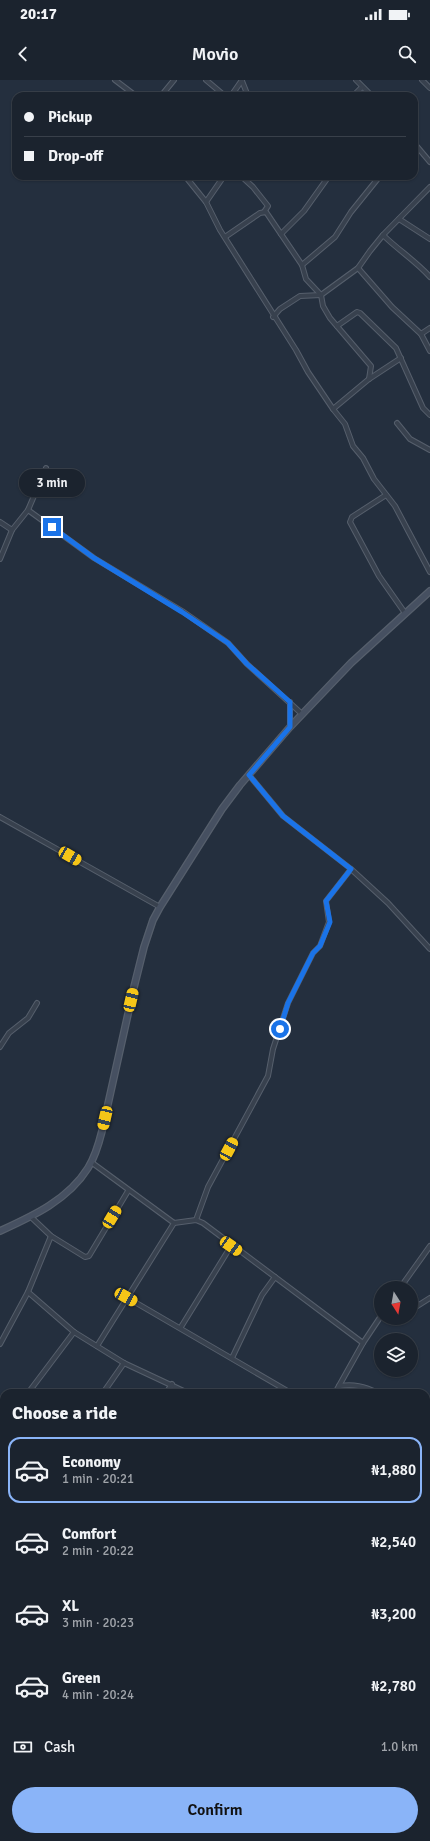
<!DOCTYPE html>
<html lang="en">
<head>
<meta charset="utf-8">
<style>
  body { margin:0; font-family:Signika,sans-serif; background:#242b36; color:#f1f3f6; height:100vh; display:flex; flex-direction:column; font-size:15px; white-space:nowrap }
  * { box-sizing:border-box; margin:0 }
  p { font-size:13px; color:#a0a4aa }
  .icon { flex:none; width:22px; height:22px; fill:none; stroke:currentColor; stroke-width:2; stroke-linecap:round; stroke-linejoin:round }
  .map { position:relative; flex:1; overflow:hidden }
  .sheet { position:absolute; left:0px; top:1309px; width:430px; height:452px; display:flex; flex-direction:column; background:#1b232e; border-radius:12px 12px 0 0; box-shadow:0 1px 3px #0004,0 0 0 1px #39404a }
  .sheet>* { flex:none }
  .guide { position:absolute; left:12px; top:12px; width:406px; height:88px; border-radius:12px; box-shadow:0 1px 3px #0004,0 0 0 1px #39404a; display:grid; align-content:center; height:88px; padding:0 12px; background:#1b232e }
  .needle { width:26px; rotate:169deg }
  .fabs { position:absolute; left:374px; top:1201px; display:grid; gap:8px }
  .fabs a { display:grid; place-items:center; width:44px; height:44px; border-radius:50%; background:#1b232e; box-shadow:0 1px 3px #0004,0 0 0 1px #39404a; font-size:20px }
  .end { position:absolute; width:18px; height:18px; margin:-9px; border:5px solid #1a73e8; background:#fff; box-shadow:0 0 0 2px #fff }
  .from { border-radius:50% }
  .bubble { position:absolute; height:28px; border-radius:14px; background:#1b232e; box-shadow:0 1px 3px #0004,0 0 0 1px #39404a; font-size:13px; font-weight:600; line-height:28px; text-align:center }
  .car { position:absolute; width:12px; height:24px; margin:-12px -6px; border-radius:5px; box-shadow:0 0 3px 1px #0007; background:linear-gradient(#f5c518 24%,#345 0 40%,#f5c518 0 76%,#345 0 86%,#f5c518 0) }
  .guide b { display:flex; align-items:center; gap:14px; height:38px; font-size:15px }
  .guide b+b { border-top:1px solid #39404a }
  .guide i { width:10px; height:10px; background:#f1f3f6 }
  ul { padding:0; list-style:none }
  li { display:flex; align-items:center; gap:12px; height:66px; margin:0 8px 6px; padding:0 4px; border:2px solid transparent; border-radius:12px }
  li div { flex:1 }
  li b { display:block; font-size:15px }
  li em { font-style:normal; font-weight:600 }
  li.on { border-color:#8ab4f8 }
  li>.icon { width:36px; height:36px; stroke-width:1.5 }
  h2 { padding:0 12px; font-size:18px; line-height:48px }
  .pay { display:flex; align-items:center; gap:10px; height:44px; padding:0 12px; font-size:15px }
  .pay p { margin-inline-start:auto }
  .button { display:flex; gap:8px; margin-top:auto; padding:8px 12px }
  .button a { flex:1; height:46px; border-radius:24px; background:#8ab4f8; color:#111; font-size:16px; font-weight:600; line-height:46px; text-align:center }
  .status { display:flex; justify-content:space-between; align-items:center; height:28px; padding:0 20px; background:#1b232e; direction:ltr }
  .status svg { height:11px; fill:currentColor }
  header { display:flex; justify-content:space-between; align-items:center; height:52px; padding:0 12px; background:#1b232e; font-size:18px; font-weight:600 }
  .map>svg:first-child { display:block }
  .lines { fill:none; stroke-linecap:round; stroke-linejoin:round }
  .minor-casing { stroke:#565f6c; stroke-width:6 }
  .secondary-casing { stroke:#565f6c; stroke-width:8 }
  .minor { stroke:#38414e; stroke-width:4 }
  .secondary { stroke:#465061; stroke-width:5.5 }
  .route { stroke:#1a73e8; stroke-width:5 }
</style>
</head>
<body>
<div class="status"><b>20:17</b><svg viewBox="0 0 49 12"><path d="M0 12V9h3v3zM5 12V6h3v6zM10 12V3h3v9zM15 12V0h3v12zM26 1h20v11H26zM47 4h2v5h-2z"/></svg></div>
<header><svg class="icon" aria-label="back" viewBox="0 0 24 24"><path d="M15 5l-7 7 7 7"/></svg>Movio<svg class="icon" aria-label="search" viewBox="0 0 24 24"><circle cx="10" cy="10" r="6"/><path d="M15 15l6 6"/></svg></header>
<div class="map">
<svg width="430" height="1761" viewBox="0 0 430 1761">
  <rect width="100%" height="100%" fill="#242f3e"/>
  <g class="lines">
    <!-- minor casing -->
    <g class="minor-casing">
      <g id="minor">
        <path d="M115,0l21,16"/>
        <path d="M206,0l19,16"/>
        <path d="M356,0l16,16"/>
        <path d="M422,0l8,8"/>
        <path d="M242,1l6,15"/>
        <path d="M161,16l13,-16"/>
        <path d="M231,16l11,-16"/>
        <path d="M235,16h2"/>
        <path d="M353,16l9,-9"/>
        <path d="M414,63l16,19"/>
        <path d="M185,96l21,26 14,28 76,120 12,22 25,37 12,15 8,22 10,12 11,21 21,27 35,66"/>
        <path d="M241,96l12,11 15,19 -4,6"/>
        <path d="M206,122l18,-26"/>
        <path d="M399,139l31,20"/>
        <path d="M281,154l23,-23 25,-35"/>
        <path d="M383,155c15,15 33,26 47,42"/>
        <path d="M225,157l35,-24 6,-1 36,53 4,14 15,16 2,11 7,12 41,48 -2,13"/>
        <path d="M302,185l33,-28 16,-25 29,-36"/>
        <path d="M358,188l34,39 29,27 9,17"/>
        <path d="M273,237l7,-8 20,-13 21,-1 37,-27 12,-17 13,-16 47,-48"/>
        <path d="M337,246l20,-14 3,1 36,35 27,60 7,7"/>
        <path d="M421,254l9,-6"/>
        <path d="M333,329l36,-30 32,-21"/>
        <path d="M397,343l13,16 20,11"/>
        <path d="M386,415l-34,22 -2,5 29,54 26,37"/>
        <path d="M28,430l18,-42"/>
        <path d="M0,442l12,8"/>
        <path d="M0,479l12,-29 16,-20 66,48 88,53 46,32 19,21 55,50"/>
        <path d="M290,622v25"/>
        <path d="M249,695l34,41 68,53 37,34 42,46"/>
        <path d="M0,737l160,90"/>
        <path d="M0,967l9,-14 19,-15 9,-15"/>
        <path d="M91,1082l83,61 22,-3 7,3 160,120"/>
        <path d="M31,1137l20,19 34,21 4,-1 39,-65"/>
        <path d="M196,1140l12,-33 60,-111 5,-27 15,-46 25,-50 7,-7 9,-24 -3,-21 25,-32"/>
        <path d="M400,1208l30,-42"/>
        <path d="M28,1212l46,40 50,31 64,30"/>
        <path d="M126,1217l165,96"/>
        <path d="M411,1230l19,-12"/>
        <path d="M181,1247l50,-81"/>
        <path d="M0,1264l28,-52 23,-56"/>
        <path d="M97,1266l77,-123"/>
        <path d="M232,1278l30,-63 13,-18"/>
        <path d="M339,1306c15,-2 25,0 39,7"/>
        <path d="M28,1313l46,-61"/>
        <path d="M103,1313l21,-30"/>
        <path d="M166,1313l6,-9"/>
        <path d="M335,1313l28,-50 18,-27"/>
        <path d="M426,1346l4,6"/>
        <path d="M1,1349l3,-4"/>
        <path d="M426,1421l4,2"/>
        <path d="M0,1446l4,2"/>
        <path d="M0,1523l4,4"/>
        <path d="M426,1563l4,3"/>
        <path d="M426,1596l4,4"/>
        <path d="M0,1608l4,2"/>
        <path d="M426,1638l4,-7"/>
        <path d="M0,1643l4,-5"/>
        <path d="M426,1715l4,3"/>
        <path d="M292,1757l6,4"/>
        <path d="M355,1757l6,4"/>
        <path d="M402,1757l7,4"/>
        <path d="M22,1761l4,-4"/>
        <path d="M74,1761l1,-4"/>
        <path d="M154,1761l1,-4"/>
        <path d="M339,1761l5,-4"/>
      </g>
    </g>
    <!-- secondary casing -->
    <g class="secondary-casing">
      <path id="secondary" d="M0,1151c33,-15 68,-31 88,-63 7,-11 11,-25 14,-37l32,-144 10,-40 9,-27 7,-13 62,-98 18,-24 50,-58 61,-64 79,-72"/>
    </g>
    <!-- minor -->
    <use href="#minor" class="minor"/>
    <!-- secondary -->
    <use href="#secondary" class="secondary"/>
  </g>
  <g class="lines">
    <!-- route -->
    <path class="route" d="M52,447l42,31 88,54 46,31 19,21 43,38v25l-41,48 34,41 68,53 -25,32 4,21 -10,24 -7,7 -25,50 -8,26"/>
  </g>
</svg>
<div class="fabs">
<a><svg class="needle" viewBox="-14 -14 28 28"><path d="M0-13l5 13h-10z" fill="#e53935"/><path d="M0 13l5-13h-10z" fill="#a0a4aa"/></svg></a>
<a><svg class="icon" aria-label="layers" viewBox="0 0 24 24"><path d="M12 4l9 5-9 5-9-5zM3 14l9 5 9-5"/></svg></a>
</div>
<i class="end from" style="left:280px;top:949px"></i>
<i class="end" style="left:52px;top:447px"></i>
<div class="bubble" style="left:19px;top:389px;width:66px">3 min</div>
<i class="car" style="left:70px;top:776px;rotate:120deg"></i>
<i class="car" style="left:131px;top:920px;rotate:13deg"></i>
<i class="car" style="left:105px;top:1038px;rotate:193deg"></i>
<i class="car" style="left:229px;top:1069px;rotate:28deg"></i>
<i class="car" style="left:112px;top:1137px;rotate:31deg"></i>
<i class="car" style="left:231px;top:1166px;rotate:125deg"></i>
<i class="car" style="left:126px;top:1217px;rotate:119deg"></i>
<div class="guide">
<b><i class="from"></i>Pickup</b>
<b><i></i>Drop-off</b>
</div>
<section class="sheet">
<h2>Choose a ride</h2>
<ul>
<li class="on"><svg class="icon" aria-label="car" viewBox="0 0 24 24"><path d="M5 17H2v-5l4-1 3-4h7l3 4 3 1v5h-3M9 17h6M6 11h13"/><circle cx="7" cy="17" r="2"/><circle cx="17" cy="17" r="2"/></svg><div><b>Economy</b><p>1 min · 20:21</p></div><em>₦1,880</em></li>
<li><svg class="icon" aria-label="car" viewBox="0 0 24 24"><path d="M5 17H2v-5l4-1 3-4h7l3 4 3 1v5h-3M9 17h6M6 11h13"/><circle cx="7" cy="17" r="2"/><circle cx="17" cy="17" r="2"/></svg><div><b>Comfort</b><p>2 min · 20:22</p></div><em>₦2,540</em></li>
<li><svg class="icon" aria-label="car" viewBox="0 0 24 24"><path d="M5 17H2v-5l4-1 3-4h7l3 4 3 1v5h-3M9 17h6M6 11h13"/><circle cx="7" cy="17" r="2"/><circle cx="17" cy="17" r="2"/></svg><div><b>XL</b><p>3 min · 20:23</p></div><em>₦3,200</em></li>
<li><svg class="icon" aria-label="car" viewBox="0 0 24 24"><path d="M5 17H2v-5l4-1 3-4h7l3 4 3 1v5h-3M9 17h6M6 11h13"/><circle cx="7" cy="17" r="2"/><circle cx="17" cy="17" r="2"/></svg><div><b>Green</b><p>4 min · 20:24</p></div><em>₦2,780</em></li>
</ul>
<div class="pay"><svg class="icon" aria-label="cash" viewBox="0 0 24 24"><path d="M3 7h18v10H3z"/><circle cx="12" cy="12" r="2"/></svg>Cash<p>1.0 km</p></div>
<div class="button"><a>Confirm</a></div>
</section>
</div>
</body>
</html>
